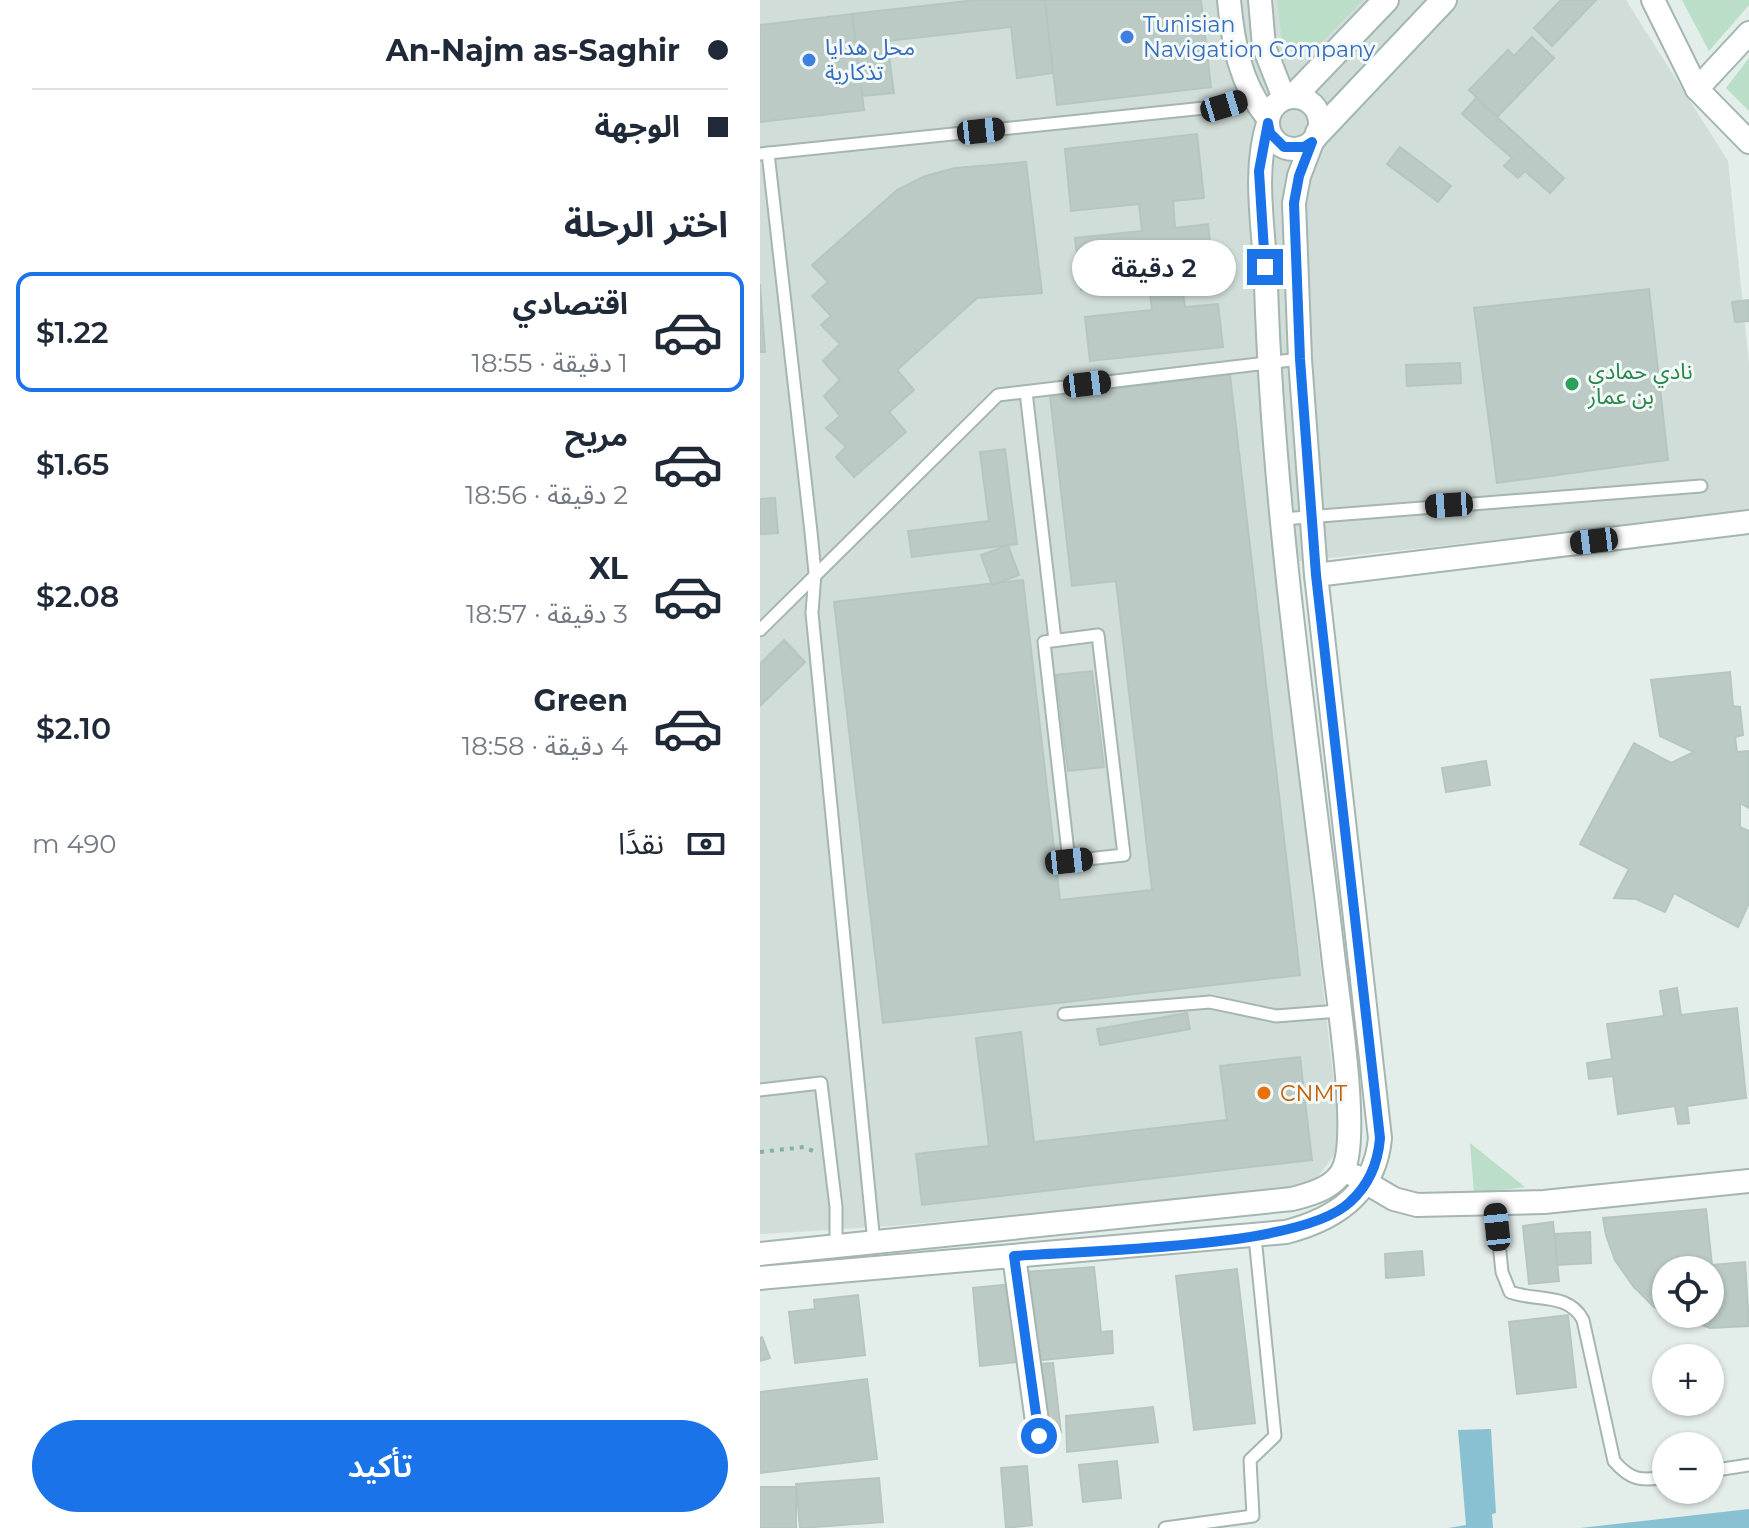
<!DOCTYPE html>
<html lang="ar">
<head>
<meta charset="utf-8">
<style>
  body { margin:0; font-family:Montserrat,"Noto Sans Arabic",sans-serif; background:#f6f6f7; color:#1f2937; direction:rtl; height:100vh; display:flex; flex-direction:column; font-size:30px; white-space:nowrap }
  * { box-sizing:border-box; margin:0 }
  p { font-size:26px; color:#747a83 }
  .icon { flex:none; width:44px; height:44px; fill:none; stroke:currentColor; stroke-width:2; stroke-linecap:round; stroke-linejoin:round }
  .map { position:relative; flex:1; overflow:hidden; direction:ltr }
  .side { display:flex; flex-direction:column; background:#fff; width:760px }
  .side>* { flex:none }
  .guide { display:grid; align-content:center; height:176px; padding:0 32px; background:#fff }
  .fabs { position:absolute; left:892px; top:1256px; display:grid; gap:16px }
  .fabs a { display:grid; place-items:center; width:72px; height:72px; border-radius:50%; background:#fff; box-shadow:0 2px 6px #0004; font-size:40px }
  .end { position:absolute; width:36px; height:36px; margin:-18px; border:10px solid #1a73e8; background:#fff; box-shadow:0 0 0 4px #fff }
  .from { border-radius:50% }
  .bubble { position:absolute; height:56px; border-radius:28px; background:#fff; box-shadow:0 2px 6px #0004; font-size:26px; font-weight:600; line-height:56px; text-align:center; direction:rtl }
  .car { position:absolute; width:24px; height:48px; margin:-24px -12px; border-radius:10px; box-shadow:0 0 6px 2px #0007; background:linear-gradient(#222 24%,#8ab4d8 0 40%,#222 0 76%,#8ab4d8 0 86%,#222 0) }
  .guide b { display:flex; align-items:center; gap:28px; height:76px; font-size:30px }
  .guide b+b { border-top:2px solid #e0e1e3 }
  .guide i { width:20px; height:20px; background:#1f2937 }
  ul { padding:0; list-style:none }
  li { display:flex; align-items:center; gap:24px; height:120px; margin:0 16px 12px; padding:0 16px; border:4px solid transparent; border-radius:16px }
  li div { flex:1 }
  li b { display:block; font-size:30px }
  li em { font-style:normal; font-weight:600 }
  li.selected { border-color:#1a73e8 }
  li>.icon { width:72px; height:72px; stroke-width:1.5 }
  h2 { padding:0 32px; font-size:36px; line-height:96px }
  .pay { display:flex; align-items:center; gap:20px; height:88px; padding:0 32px; font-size:30px }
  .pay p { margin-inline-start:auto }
  .cta { display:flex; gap:16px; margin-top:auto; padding:16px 32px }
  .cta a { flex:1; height:92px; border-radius:48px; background:#1a73e8; color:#fff; font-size:32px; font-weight:600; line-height:92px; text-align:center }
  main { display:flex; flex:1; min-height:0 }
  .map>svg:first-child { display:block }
  .built { fill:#d1ddd8 }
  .green { fill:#bbdec8 }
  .water { fill:#8ac1d2 }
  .building { fill:#bbcac5; stroke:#b5c6c1; stroke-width:2 }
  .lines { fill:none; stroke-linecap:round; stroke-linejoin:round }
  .lane-casing { stroke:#a5b5b1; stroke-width:15 }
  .street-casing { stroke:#a5b5b1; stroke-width:26 }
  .secondary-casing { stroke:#a1b9b2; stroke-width:28 }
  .path { stroke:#83b0a6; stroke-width:4; stroke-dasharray:4 6; stroke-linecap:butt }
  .lane { stroke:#fff; stroke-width:11 }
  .street { stroke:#fff; stroke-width:22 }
  .secondary { stroke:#fff; stroke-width:24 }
  .route { stroke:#1a73e8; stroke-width:10 }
  .shop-dot { fill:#3f7fe0; stroke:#f3f9f7; stroke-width:3 }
  .leisure-dot { fill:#2e9e5b; stroke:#f3f9f7; stroke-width:3 }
  .food-dot { fill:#e8710a; stroke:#f3f9f7; stroke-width:3 }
  .labels { text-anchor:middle; stroke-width:6; stroke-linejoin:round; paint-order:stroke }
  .shop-label { font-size:22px; fill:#366cbe; stroke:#f3f9f7; text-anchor:start }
  .leisure-label { font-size:22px; fill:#27864d; stroke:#f3f9f7; text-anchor:start }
  .food-label { font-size:22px; fill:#c56008; stroke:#f3f9f7; text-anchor:start }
</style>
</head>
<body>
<main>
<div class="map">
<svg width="989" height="1528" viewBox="0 0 989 1528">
  <rect width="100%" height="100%" fill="#e3ede9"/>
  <!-- built -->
  <path class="built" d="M0,0h866l102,161 21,203v148l-474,52 66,582 -25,33 -26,10 -398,37 -132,8z"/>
  <!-- green -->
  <g class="green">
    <path d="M517,0h86l-47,48 -19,3 -15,-10z"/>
    <path d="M922,0h67v5l-40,46z"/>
    <path d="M989,58v53l-23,-23z"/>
    <path d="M710,1143l55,44 -51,7z"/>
  </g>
  <!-- water -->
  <g class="water">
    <path d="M731,1429l5,84 -4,1 1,14h-45l18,-3 -8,-95z"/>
    <path d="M989,1509v19h-169z"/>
  </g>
  <!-- building -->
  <g class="building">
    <path d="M216,0h69l8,73 -36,5 -6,-51 -124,14 7,52 -32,3 -10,-82z"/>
    <path d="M285,0h156l10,87 -154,18z"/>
    <path d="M801,0h35l-44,46 -18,-18z"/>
    <path d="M92,14l12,96 -104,12v-97z"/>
    <path d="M772,37l22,21 -57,59 -28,-27 39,-40 6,6z"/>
    <path d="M716,98l88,80 -14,15 -25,-22 -7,7 -14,-12 8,-8 -50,-44z"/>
    <path d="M437,134l7,64 -31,3 2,27 33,-4 6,53 -32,3 2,20 1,7 33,-3 5,43 -133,14 -5,-44 67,-7 -3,-27 -68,7 -6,-52 67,-7 -3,-27 -68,7 -6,-62z"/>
    <path d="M640,147l51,39 -13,16 -51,-38z"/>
    <path d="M266,162l16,131 -65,5 -80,72 17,20 -25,22 17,20 -52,45 -18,-20 10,-10 -20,-19 14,-12 -16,-20 16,-16 -17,-19 17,-17 -19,-19 10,-9 -19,-20 16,-14 -16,-17 85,-75 28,-14 30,-8z"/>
    <path d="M0,284l5,68h-5z"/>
    <path d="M889,289l19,171 -171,23 -23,-175z"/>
    <path d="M989,300v21l-14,1 -3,-20z"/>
    <path d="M700,363l1,20 -54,3 -1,-21z"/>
    <path d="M470,375l70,600 -417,48 -49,-421 189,-22 37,320 92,-10 -36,-309 -44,5 -22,-190z"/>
    <path d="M245,449l12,95 -105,13 -4,-26 81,-10 -9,-69z"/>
    <path d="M15,498l3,35 -18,1v-35z"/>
    <path d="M248,545l11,30 -27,10 -11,-30z"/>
    <path d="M24,640l21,22 -45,44v-42z"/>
    <path d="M332,671l12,96 -36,4 -12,-96z"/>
    <path d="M970,672l3,34 7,1 3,28 -8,2 2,15 12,-1v57l-9,-5v24l9,4v72l-11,24 -64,-34 -9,19 -29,-13 -22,-1 15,-29 -49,-25 54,-101 37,20 23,-11 -34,-16 -9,-56z"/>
    <path d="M726,761l4,24 -44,7 -4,-24z"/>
    <path d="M917,988l4,27 56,-7 9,90 -59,8 2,17 -11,1 -3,-18 -57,8 -5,-38 -24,3 -2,-16 25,-4 -5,-35 57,-8 -4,-25z"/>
    <path d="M427,1013l3,16 -90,16 -3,-16z"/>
    <path d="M261,1032l13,110 193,-22 -7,-54 80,-9 12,103 -390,45 -6,-51 73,-8 -13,-108z"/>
    <path d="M946,1209l6,56 33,-3 4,64 -39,2 -40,-14h40v-44h-44v42l-12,-5 -21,-21 -18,-26 -9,-25 -3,-17z"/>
    <path d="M793,1222l6,59 -30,3 -6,-58z"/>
    <path d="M830,1232l1,31 -34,2 -2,-31z"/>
    <path d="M662,1251l2,24 -38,3 -1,-24z"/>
    <path d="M334,1267l7,65 11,-1 1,22 -80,8 -8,-89z"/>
    <path d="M477,1269l18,154 -61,7 -18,-154z"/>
    <path d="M252,1284l7,78 -39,4 -7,-78z"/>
    <path d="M98,1295l7,60 -70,8 -6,-51 26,-3 -1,-9z"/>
    <path d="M808,1315l8,72 -59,7 -8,-72z"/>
    <path d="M2,1337l8,21 -10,3v-23z"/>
    <path d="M293,1363l8,69 -18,-1 -5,-67z"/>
    <path d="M107,1379l10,80 -117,14v-81z"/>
    <path d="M393,1407l5,35 -91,10 -1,-36z"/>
    <path d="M357,1461l4,37 -38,4 -4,-37z"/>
    <path d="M267,1466l5,59 -26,3 -5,-60z"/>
    <path d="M119,1478l4,44 -83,6 -4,-44z"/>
    <rect x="0" y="1487" width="36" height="41"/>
  </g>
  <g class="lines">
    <!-- lane casing -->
    <g class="lane-casing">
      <g id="lane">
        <path d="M8,153l43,379 4,41 -3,40 62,630"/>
        <path d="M0,154l464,-48 27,-9"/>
        <path d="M266,392l29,248"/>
        <path d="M522,519l419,-33"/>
        <path d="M0,630l238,-235 302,-36"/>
        <path d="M338,635l26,220 -55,6 -25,-219z"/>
        <path d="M304,1014l146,-12 66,14 63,-5"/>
        <path d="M0,1090l61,-7 15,124v39"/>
        <path d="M735,1205l7,67 8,20c27,10 58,0 73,28l31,141c17,20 28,20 52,16"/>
        <path d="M950,1471l39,-6"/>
        <path d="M405,1528l88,-12 -3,-56 25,-24 -20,-199"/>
      </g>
    </g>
    <!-- street casing -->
    <g class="street-casing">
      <g id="street">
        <path d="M469,0c4,43 11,84 39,118"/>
        <path d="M500,0l4,47 20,51"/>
        <path d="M893,0l44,89 52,53"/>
        <path d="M937,89l52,-56"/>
        <circle cx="534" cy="123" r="26"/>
        <path d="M556,575l433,-53"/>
        <path d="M595,1176l39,23 23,6 127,-3 205,-21"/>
        <path d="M0,1254l532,-55c20,-5 46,-12 53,-34 13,-39 -7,-165 -12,-211 -26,-222 -60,-445 -67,-669 -1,-54 -14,-109 2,-162"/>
        <path d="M254,1256l25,180"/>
        <path d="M0,1278l526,-46c50,-13 89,-39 94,-94l-64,-563 -16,-216 -6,-156 5,-27 13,-34"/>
      </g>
    </g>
    <!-- secondary casing -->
    <g class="secondary-casing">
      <g id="secondary">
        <path d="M534,96l92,-96"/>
        <path d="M558,133l126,-133"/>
      </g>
    </g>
    <!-- path -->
    <path class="path" d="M0,1152l44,-5 9,4"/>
    <!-- lane -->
    <use href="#lane" class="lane"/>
    <!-- street -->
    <use href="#street" class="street"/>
    <!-- secondary -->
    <use href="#secondary" class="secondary"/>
  </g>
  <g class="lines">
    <!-- route -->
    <path class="route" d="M279,1436l-25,-180c74,-6 287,-7 336,-54 20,-18 28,-39 30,-64l-64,-563 -16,-216 -6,-156 5,-27 13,-34 -8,5h-20l-14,-14 -2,-10 -9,48 6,96"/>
  </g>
  <!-- markers -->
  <g class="shop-dot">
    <circle cx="367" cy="37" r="8"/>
    <circle cx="49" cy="60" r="8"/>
  </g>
  <circle class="leisure-dot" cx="812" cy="384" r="8"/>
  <circle class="food-dot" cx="504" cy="1093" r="8"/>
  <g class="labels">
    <!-- shop labels -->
    <g class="shop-label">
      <text x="383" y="32">Tunisian<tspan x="383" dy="25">Navigation Company</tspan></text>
      <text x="65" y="55">محل هدايا<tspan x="65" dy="25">تذكارية</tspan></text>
    </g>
    <!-- leisure labels -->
    <g class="leisure-label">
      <text x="828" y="379">نادي حمادي<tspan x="828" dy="25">بن عمار</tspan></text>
    </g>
    <!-- food labels -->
    <g class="food-label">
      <text x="520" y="1101">CNMT</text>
    </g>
  </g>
</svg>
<div class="fabs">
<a><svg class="icon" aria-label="locate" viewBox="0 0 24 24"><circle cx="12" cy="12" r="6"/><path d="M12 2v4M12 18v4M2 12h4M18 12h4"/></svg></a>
<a>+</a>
<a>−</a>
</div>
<i class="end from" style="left:279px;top:1436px"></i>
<i class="end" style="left:505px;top:267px"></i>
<div class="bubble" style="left:312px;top:240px;width:164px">2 دقيقة</div>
<i class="car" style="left:464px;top:106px;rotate:73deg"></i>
<i class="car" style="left:221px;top:131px;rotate:84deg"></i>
<i class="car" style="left:327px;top:384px;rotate:83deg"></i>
<i class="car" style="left:689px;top:505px;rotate:266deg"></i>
<i class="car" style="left:834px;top:541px;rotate:263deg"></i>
<i class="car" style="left:309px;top:861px;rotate:84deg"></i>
<i class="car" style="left:737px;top:1227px;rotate:354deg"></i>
</div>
<section class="side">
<div class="guide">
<b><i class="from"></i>An-Najm as-Saghir</b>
<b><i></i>الوجهة</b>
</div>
<h2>اختر الرحلة</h2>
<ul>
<li class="selected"><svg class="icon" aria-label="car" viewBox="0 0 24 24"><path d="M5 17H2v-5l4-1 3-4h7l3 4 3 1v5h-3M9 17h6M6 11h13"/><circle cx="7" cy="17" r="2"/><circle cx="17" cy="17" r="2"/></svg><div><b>اقتصادي</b><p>1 دقيقة · 18:55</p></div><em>$1.22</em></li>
<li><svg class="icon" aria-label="car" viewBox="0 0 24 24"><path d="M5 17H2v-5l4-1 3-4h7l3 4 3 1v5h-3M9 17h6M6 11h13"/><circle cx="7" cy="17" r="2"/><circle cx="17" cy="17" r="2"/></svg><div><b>مريح</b><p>2 دقيقة · 18:56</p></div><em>$1.65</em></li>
<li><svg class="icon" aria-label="car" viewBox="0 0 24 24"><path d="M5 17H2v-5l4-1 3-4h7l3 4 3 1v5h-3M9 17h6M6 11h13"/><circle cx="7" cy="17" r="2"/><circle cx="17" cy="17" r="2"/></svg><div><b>XL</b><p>3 دقيقة · 18:57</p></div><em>$2.08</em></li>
<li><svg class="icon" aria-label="car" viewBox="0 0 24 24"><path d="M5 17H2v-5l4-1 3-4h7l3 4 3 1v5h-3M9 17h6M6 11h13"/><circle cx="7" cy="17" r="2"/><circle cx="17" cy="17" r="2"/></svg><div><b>Green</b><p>4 دقيقة · 18:58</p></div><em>$2.10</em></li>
</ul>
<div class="pay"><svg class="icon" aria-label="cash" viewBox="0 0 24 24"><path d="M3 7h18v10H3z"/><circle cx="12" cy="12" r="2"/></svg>نقدًا<p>490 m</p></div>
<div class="cta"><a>تأكيد</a></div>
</section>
</main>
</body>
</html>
